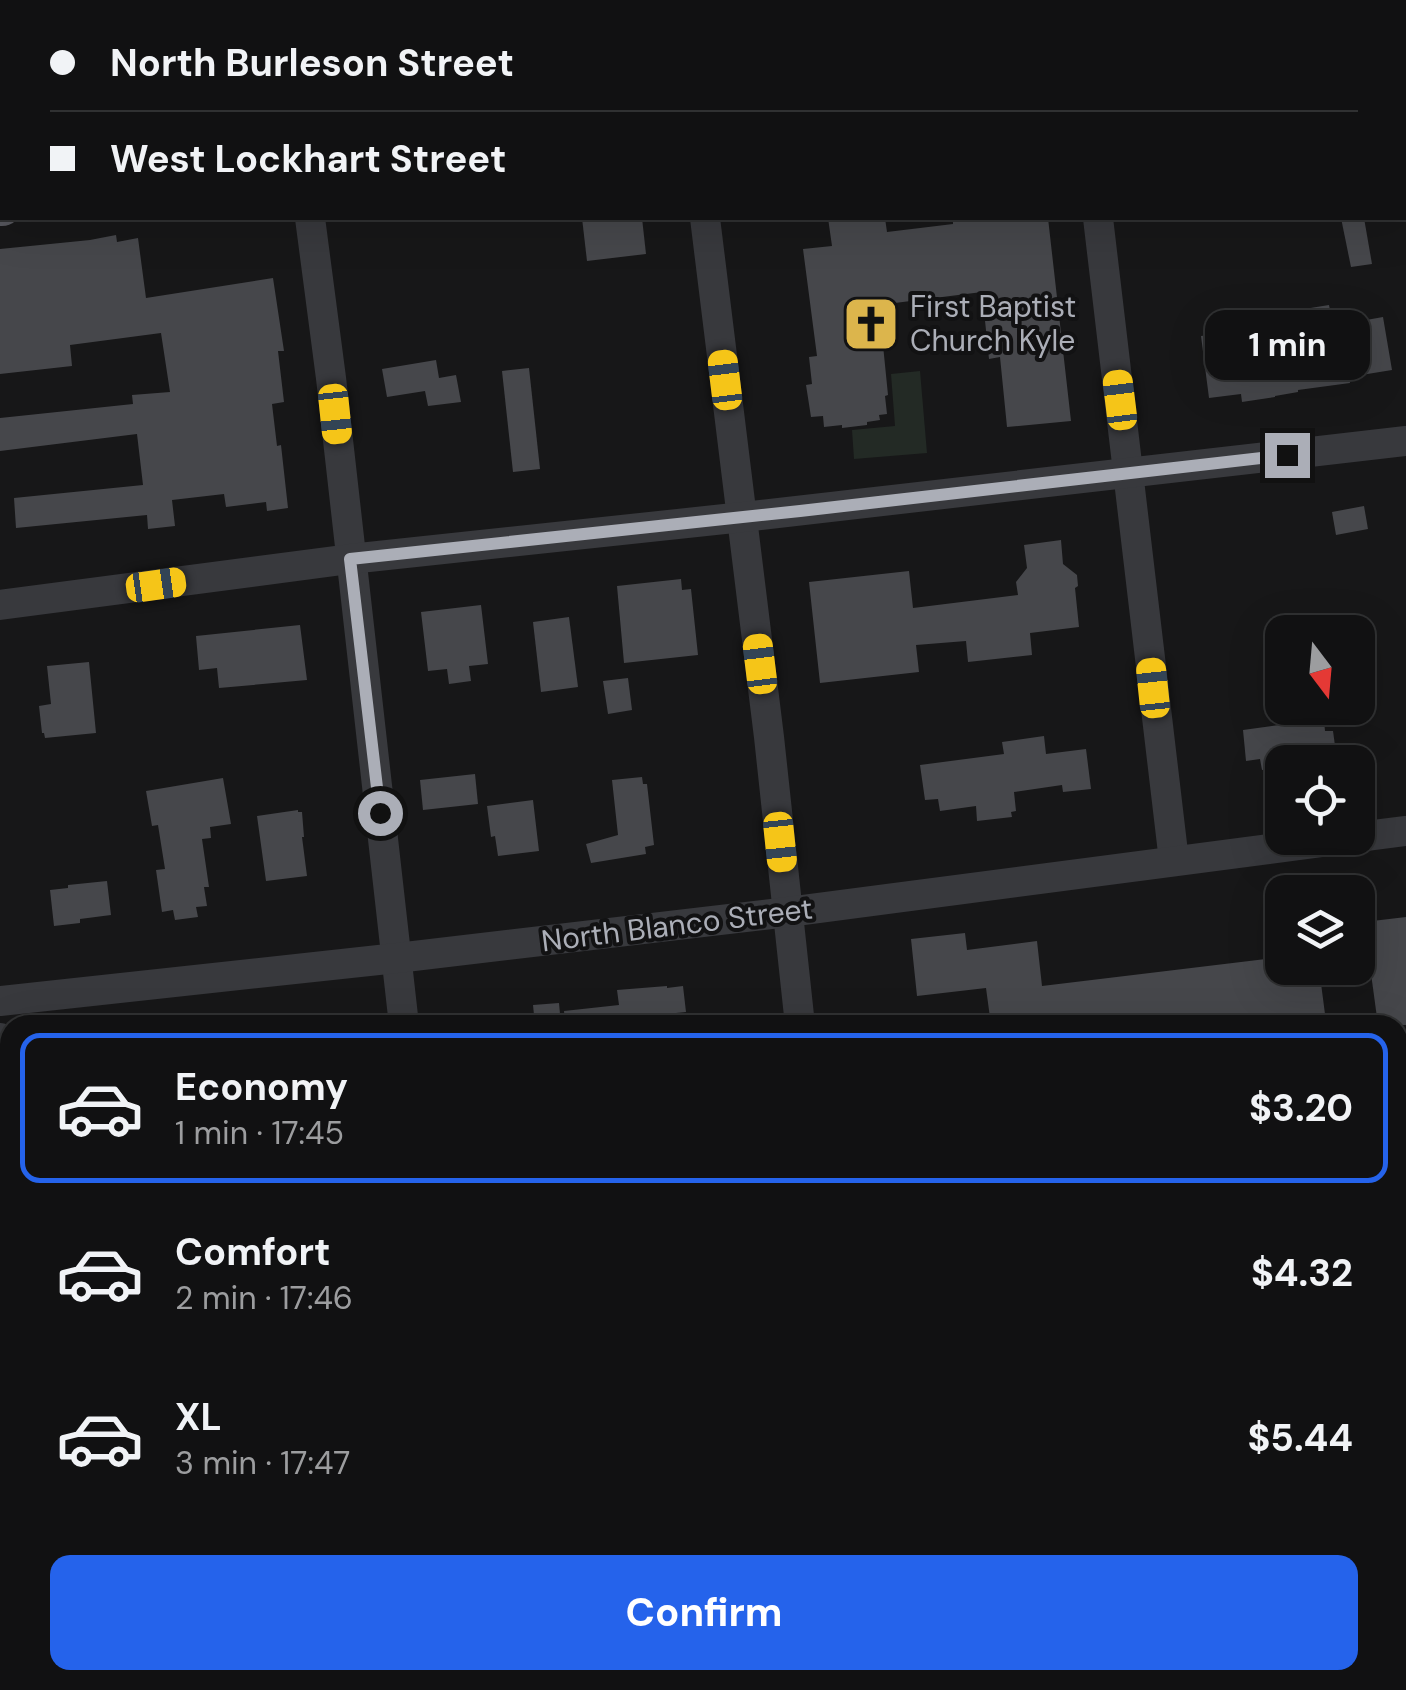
<!DOCTYPE html>
<html lang="en">
<head>
<meta charset="utf-8">
<style>
  body { margin:0; font-family:"DM Sans",sans-serif; background:#1a1a1b; color:#f1f3f6; height:100vh; display:flex; flex-direction:column; font-size:38px; white-space:nowrap }
  * { box-sizing:border-box; margin:0 }
  p { font-size:32px; color:#9c9d9f }
  .icon { flex:none; width:55px; height:55px; fill:none; stroke:currentColor; stroke-width:2; stroke-linecap:round; stroke-linejoin:round }
  .map { position:relative; flex:1; overflow:hidden }
  .sheet { position:absolute; left:0px; top:1015px; width:1408px; height:675px; display:flex; flex-direction:column; background:#111112; border-radius:30px 30px 0 0; box-shadow:0 10px 40px #0002,0 0 0 2px #303132 }
  .sheet>* { flex:none }
  .guide { position:absolute; left:0px; top:0px; width:1408px; height:220px; box-shadow:0 10px 40px #0002,0 0 0 2px #303132; display:grid; align-content:center; height:220px; padding:0 50px; background:#111112 }
  .needle { width:65px; rotate:164deg }
  .buttons { position:absolute; left:1265px; top:615px; display:grid; gap:20px }
  .buttons a { display:grid; place-items:center; width:110px; height:110px; border-radius:20px; background:#111112; box-shadow:0 10px 40px #0002,0 0 0 2px #303132; font-size:50px }
  .end { position:absolute; width:45px; height:45px; margin:-22px; border:12px solid #abaeb7; background:#111; box-shadow:0 0 0 5px #111 }
  .from { border-radius:50% }
  .bubble { position:absolute; height:70px; border-radius:20px; background:#111112; box-shadow:0 10px 40px #0002,0 0 0 2px #303132; font-size:32px; font-weight:700; line-height:70px; text-align:center }
  .car { position:absolute; width:30px; height:60px; margin:-30px -15px; border-radius:12px; box-shadow:0 0 8px 2px #0007; background:linear-gradient(#f5c518 24%,#345 0 40%,#f5c518 0 76%,#345 0 86%,#f5c518 0) }
  .guide b { display:flex; align-items:center; gap:35px; height:95px; font-size:38px }
  .guide b+b { border-top:2px solid #303132 }
  .guide i { width:25px; height:25px; background:#f1f3f6 }
  ul { padding:18px 0 0; list-style:none }
  li { display:flex; align-items:center; gap:30px; height:150px; margin:0 20px 15px; padding:0 30px; border:5px solid transparent; border-radius:20px }
  li div { flex:1 }
  li b { display:block; font-size:38px }
  li em { font-style:normal; font-weight:700 }
  li.active { border-color:#2563eb }
  li>.icon { width:90px; height:90px; stroke-width:1.5 }
  .action { display:flex; gap:20px; margin-top:auto; padding:20px 50px }
  .action a { flex:1; height:115px; border-radius:20px; background:#2563eb; color:#fff; font-size:40px; font-weight:700; line-height:115px; text-align:center }
  .map>svg:first-child { display:block }
  .green { fill:#232a25 }
  .building { fill:#46474b }
  .lines { fill:none; stroke-linecap:round; stroke-linejoin:round }
  .minor { stroke:#38393d; stroke-width:30 }
  .major { stroke:#55565c; stroke-width:40 }
  .route { stroke:#abaeb7; stroke-width:12 }
  .labels { text-anchor:middle; stroke-width:8; stroke-linejoin:round; paint-order:stroke }
  .poi-label { font-size:30px; fill:#abaeb7; stroke:#121213; text-anchor:start }
  .street-label { font-size:30px; fill:#abaeb7; stroke:#121213 }
</style>
</head>
<body>
<div class="map">
<svg width="1406" height="1690" viewBox="0 0 1406 1690">
  <rect width="100%" height="100%" fill="#171718"/>
  <!-- green -->
  <g class="green">
    <path d="M0,0h273v2h-271v184l-2,1z"/>
    <path d="M920,371l7,82 -73,6 -2,-29 43,-4 -4,-52z"/>
  </g>
  <!-- building -->
  <g class="building">
    <path d="M582,218h60l4,36 -59,7z"/>
    <path d="M828,218h57l2,14 66,-8v-6h95l23,203 -64,6 -7,-70 -11,2 -7,-67 -103,13 9,90 -3,1 2,18 -8,1 1,5 -13,2v3l-25,3v-3l-18,2 -1,-11 -12,1 -5,-32 6,-1 -3,-27 8,-1 -14,-107 29,-3z"/>
    <path d="M1341,218h23l8,46 -21,3z"/>
    <path d="M116,235l1,7 21,-4 8,60 127,-20 11,73h-6l6,51 -12,2 5,42 4,-1 7,63 -21,3 -1,-9 -40,5 -2,-13 -52,6 3,26 -27,3 -1,-14 -131,13 -2,-30 129,-13 -6,-51 -137,17v-33l133,-14 -1,-9 38,-3 -9,-59 -91,12 2,21 -72,8v-125l90,-9z"/>
    <path d="M1329,305l4,21 50,-9 9,53 -43,7 1,6 -52,7v2l-23,4v1l-33,5 -1,-8 -32,4 -8,-62 99,-13 -2,-13z"/>
    <path d="M436,360l3,18 17,-3 5,27 -33,4 -3,-15 -38,6 -5,-28z"/>
    <path d="M529,368l11,101 -27,3 -11,-101z"/>
    <path d="M1364,506l4,23 -32,6 -4,-23z"/>
    <path d="M1061,540l2,24 14,11 1,11 -3,2 4,39 -49,6 2,22 -64,7 -2,-21 -50,4 3,27 -99,11 -11,-101 100,-11 4,37 105,-13 -2,-13 11,-14 -3,-23z"/>
    <path d="M681,579l1,11 9,-1 7,66 -74,8 -7,-77z"/>
    <path d="M481,605l7,59 -19,2 2,15 -22,3 -2,-15 -19,2 -7,-59z"/>
    <path d="M569,617l9,70 -37,5 -8,-70z"/>
    <path d="M300,625l7,55 -88,8 -2,-20 -18,2 -3,-34z"/>
    <path d="M89,662l7,71 -51,5 -1,-5h-2l-3,-27 12,-2 -4,-38z"/>
    <path d="M628,678l4,32 -24,4 -5,-33z"/>
    <path d="M1314,710l1,11 9,-1 1,11h8l3,22 -9,1 1,8h-46v5l-20,3 -2,-11 -14,2 -3,-31 44,-6 -2,-10z"/>
    <path d="M1044,736l2,18 40,-5 5,40 -28,3 -1,-7 -48,7 2,19 -5,1 1,5 -35,4 -1,-15 -36,5 -2,-12 -13,1 -5,-35 84,-11 -2,-12z"/>
    <path d="M475,774l3,30 -55,6 -3,-30z"/>
    <path d="M642,777l1,7h4l7,61 -9,2 1,7 -55,9 -5,-19 32,-9 -6,-55z"/>
    <path d="M223,778l8,46 -21,3 1,11 -9,1 7,48h-5l3,19 -11,1 2,10 -23,3 -2,-10 -11,2 -6,-42 9,-1 -7,-44 -6,1 -6,-35z"/>
    <path d="M533,800l6,51 -41,5 -3,-20 -4,1 -4,-31z"/>
    <path d="M298,810v2h4l2,25h-2l5,39 -41,5 -9,-65z"/>
    <path d="M107,881l4,34 -31,4v4l-26,3 -4,-36 18,-2v-3z"/>
    <path d="M1406,917v108h-28l-14,-103z"/>
    <path d="M965,933l2,17 70,-9 5,45 240,-29v11h37l6,46 -92,11h-173l-1,-4 -28,4h-40l-5,-37 -69,8 -6,-57z"/>
    <path d="M667,986v2l16,-2 3,26 -10,1 2,12h-113l-1,-14 55,-6 -2,-15z"/>
    <path d="M559,1003l2,22h-26l-2,-20z"/>
  </g>
  <g class="lines">
    <!-- minor -->
    <g class="minor">
      <path d="M288,0v2"/>
      <path d="M681,0v2"/>
      <path d="M1073,0v2"/>
      <path d="M310,218l21,160 73,647"/>
      <path d="M705,218l64,519 31,288"/>
      <path d="M1098,218l76,643"/>
      <path d="M0,605l350,-46 393,-42 663,-76"/>
      <path d="M1358,837l48,-6"/>
      <path d="M0,1001l397,-43 391,-46 565,-74"/>
      <path d="M0,1038l10,88"/>
      <path d="M0,1383h10"/>
      <path d="M71,1680l1,10"/>
      <path d="M465,1680l1,10"/>
      <path d="M873,1680l1,10"/>
      <path d="M565,1690l104,-10"/>
    </g>
    <!-- major -->
    <g class="major">
      <path d="M1405,34h1"/>
      <path d="M0,206h2"/>
    </g>
  </g>
  <g class="lines">
    <!-- route -->
    <path class="route" d="M380,813l-30,-254 450,-48 487,-56"/>
  </g>
  <!-- icons -->
  <defs>
    <g id="church-square" transform="scale(2.875)"><rect x="-9" y="-9" width="18" height="18" rx="4" fill="#dcb54c" stroke="#121213"/><path d="M-1.2-6h2.4v3.5h3.3v2.4h-3.3V6h-2.4V-.1h-3.3v-2.4h3.3Z" fill="#111"/></g>
  </defs>
  <g fill-rule="evenodd">
    <use href="#church-square" x="871" y="324"/>
  </g>
  <g class="labels">
    <!-- poi labels -->
    <g class="poi-label">
      <text x="910" y="317">First Baptist<tspan x="910" dy="34">Church Kyle</tspan></text>
    </g>
    <!-- street labels -->
    <g class="street-label">
      <text transform="translate(677 925) rotate(-7)" y="10">North Blanco Street</text>
    </g>
  </g>
</svg>
<div class="buttons">
<a><svg class="needle" viewBox="-14 -14 28 28"><path d="M0-13l5 13h-10z" fill="#e53935"/><path d="M0 13l5-13h-10z" fill="#9c9d9f"/></svg></a>
<a><svg class="icon" aria-label="locate" viewBox="0 0 24 24"><circle cx="12" cy="12" r="6"/><path d="M12 2v4M12 18v4M2 12h4M18 12h4"/></svg></a>
<a><svg class="icon" aria-label="layers" viewBox="0 0 24 24"><path d="M12 4l9 5-9 5-9-5zM3 14l9 5 9-5"/></svg></a>
</div>
<i class="end from" style="left:380px;top:813px"></i>
<i class="end" style="left:1287px;top:455px"></i>
<div class="bubble" style="left:1205px;top:310px;width:165px">1 min</div>
<i class="car" style="left:725px;top:380px;rotate:353deg"></i>
<i class="car" style="left:1120px;top:400px;rotate:353deg"></i>
<i class="car" style="left:335px;top:414px;rotate:174deg"></i>
<i class="car" style="left:156px;top:585px;rotate:82deg"></i>
<i class="car" style="left:760px;top:664px;rotate:353deg"></i>
<i class="car" style="left:1153px;top:688px;rotate:354deg"></i>
<i class="car" style="left:780px;top:842px;rotate:174deg"></i>
<div class="guide">
<b><i class="from"></i>North Burleson Street</b>
<b><i></i>West Lockhart Street</b>
</div>
<section class="sheet">
<ul>
<li class="active"><svg class="icon" aria-label="car" viewBox="0 0 24 24"><path d="M5 17H2v-5l4-1 3-4h7l3 4 3 1v5h-3M9 17h6M6 11h13"/><circle cx="7" cy="17" r="2"/><circle cx="17" cy="17" r="2"/></svg><div><b>Economy</b><p>1 min · 17:45</p></div><em>$3.20</em></li>
<li><svg class="icon" aria-label="car" viewBox="0 0 24 24"><path d="M5 17H2v-5l4-1 3-4h7l3 4 3 1v5h-3M9 17h6M6 11h13"/><circle cx="7" cy="17" r="2"/><circle cx="17" cy="17" r="2"/></svg><div><b>Comfort</b><p>2 min · 17:46</p></div><em>$4.32</em></li>
<li><svg class="icon" aria-label="car" viewBox="0 0 24 24"><path d="M5 17H2v-5l4-1 3-4h7l3 4 3 1v5h-3M9 17h6M6 11h13"/><circle cx="7" cy="17" r="2"/><circle cx="17" cy="17" r="2"/></svg><div><b>XL</b><p>3 min · 17:47</p></div><em>$5.44</em></li>
</ul>
<div class="action"><a>Confirm</a></div>
</section>
</div>
</body>
</html>
